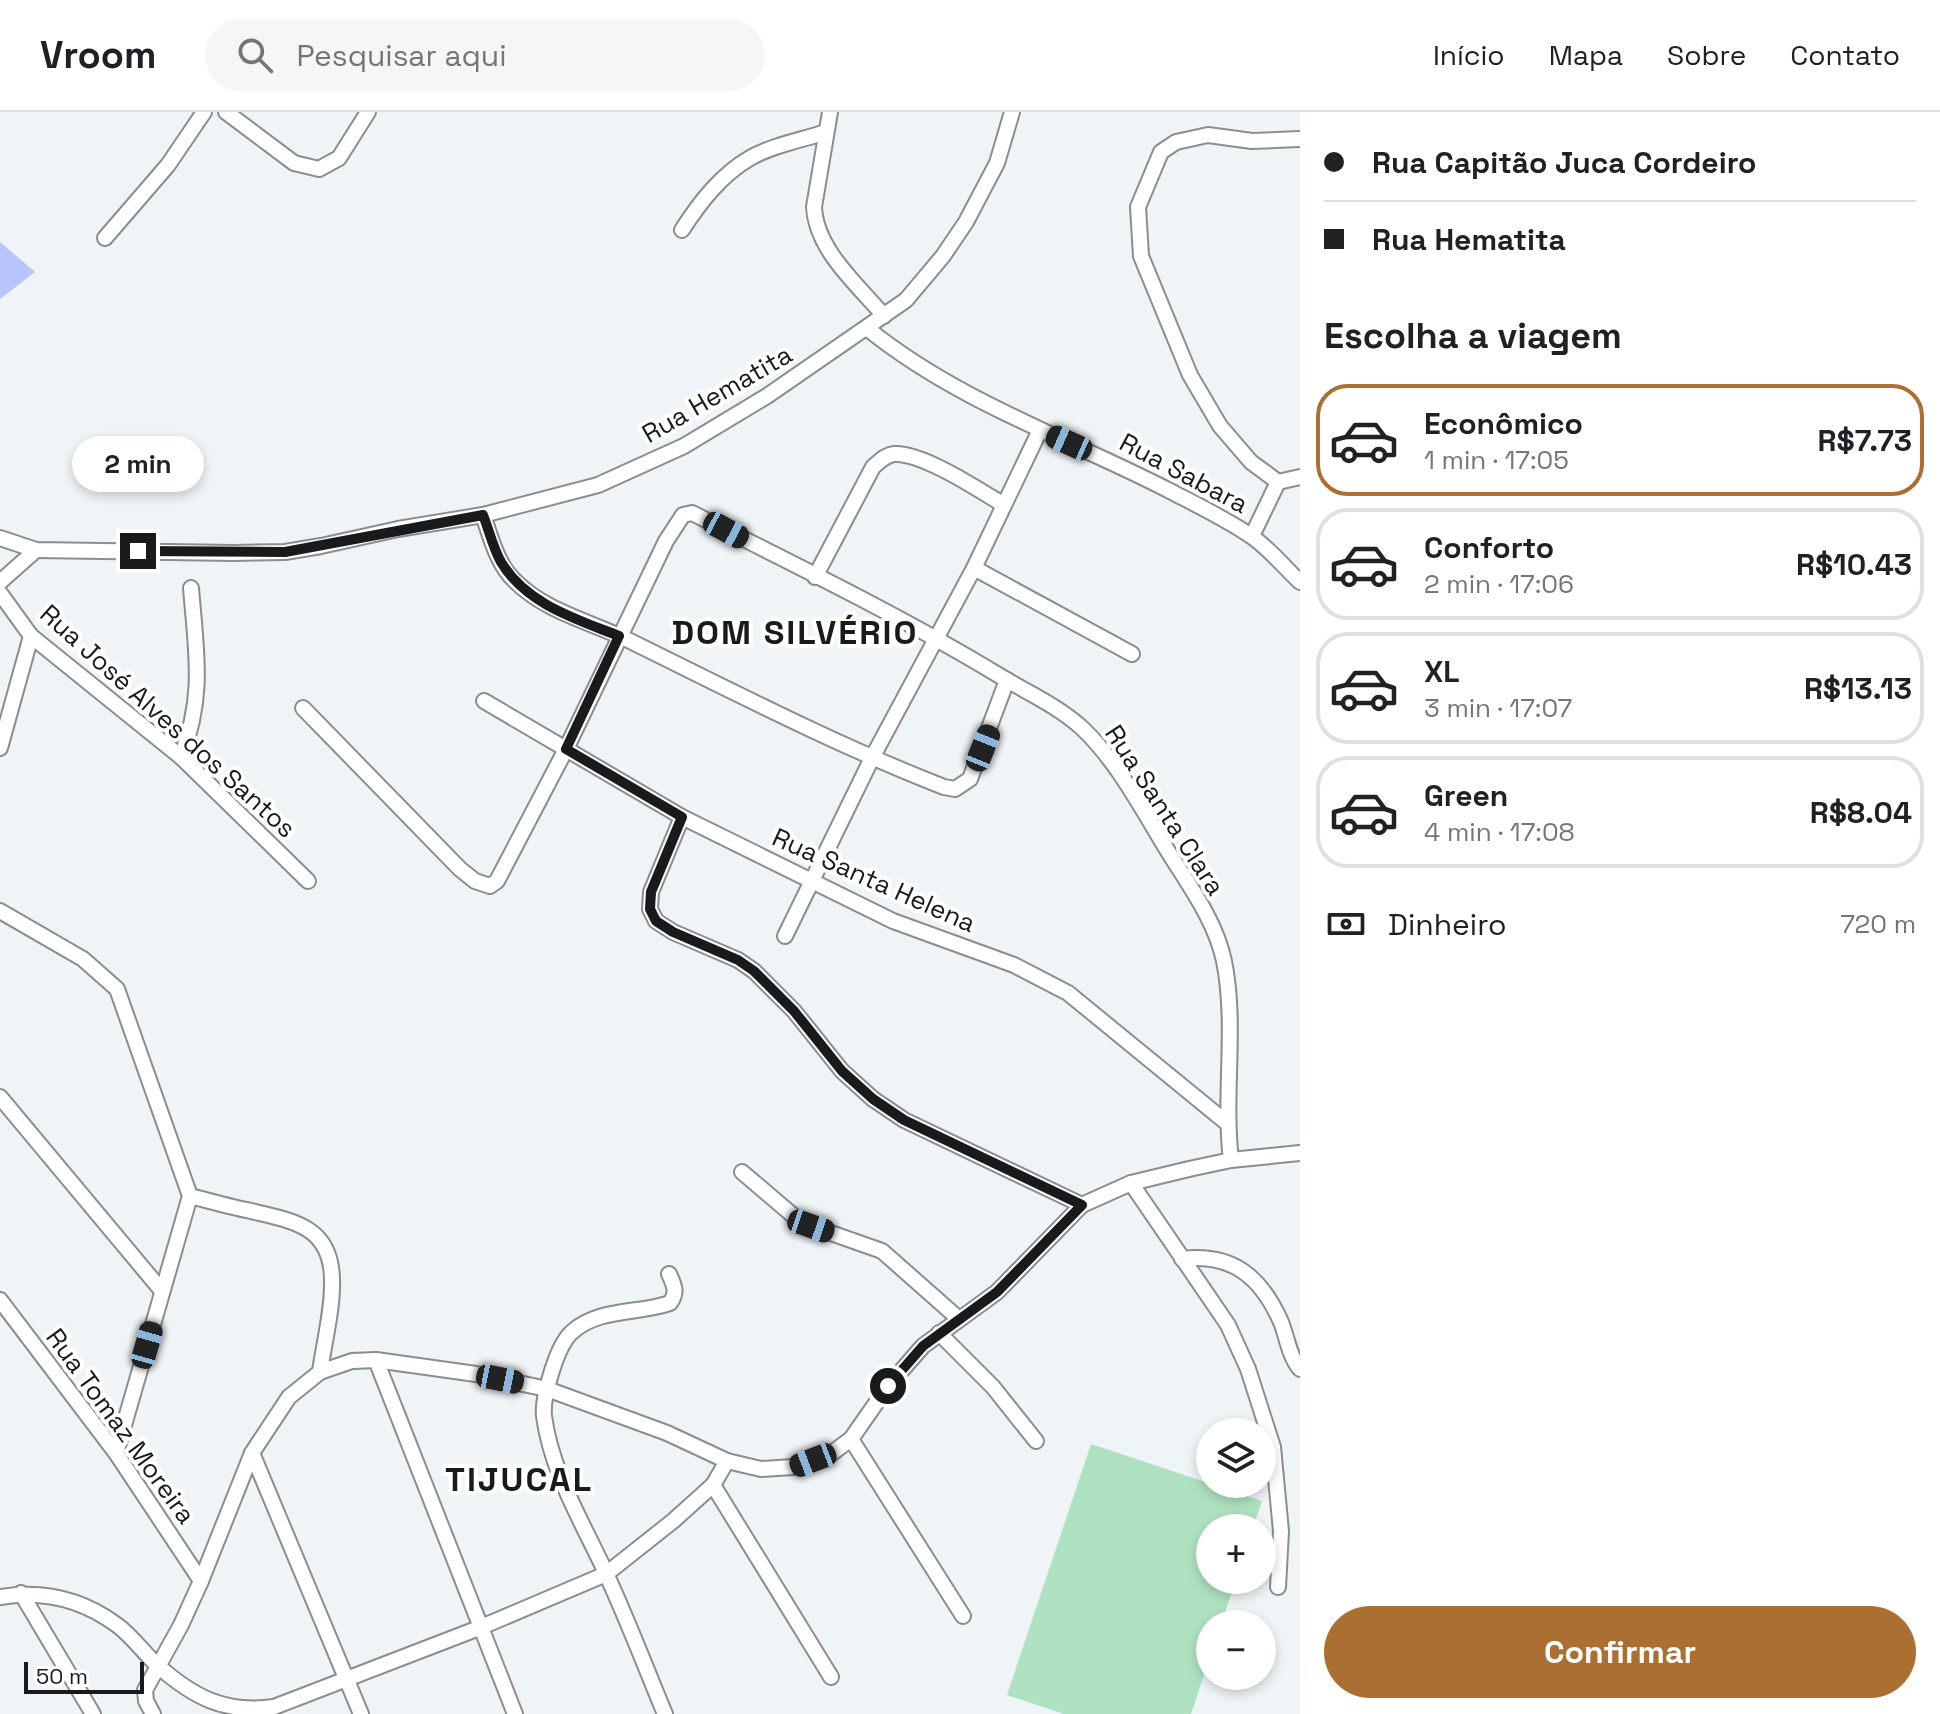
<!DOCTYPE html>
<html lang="pt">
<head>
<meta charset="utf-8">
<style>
  body { margin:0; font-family:"Space Grotesk",sans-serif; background:#f6f6f6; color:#202124; height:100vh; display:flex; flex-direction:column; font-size:30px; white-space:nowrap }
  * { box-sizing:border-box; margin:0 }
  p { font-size:26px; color:#757577 }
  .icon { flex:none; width:44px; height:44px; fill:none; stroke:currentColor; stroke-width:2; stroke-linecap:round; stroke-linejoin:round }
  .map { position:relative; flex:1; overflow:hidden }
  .side { display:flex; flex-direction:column; background:#fff; width:640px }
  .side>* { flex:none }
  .guide { display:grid; align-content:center; height:176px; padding:0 24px; background:#fff }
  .tools { position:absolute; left:1196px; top:1306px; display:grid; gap:16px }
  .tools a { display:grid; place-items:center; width:80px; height:80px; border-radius:50%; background:#fff; box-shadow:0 4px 12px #0003; font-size:40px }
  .scale { position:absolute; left:24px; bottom:20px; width:120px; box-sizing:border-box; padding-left:8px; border:4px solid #181a1b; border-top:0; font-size:22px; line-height:28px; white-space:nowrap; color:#181a1b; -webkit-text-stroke:6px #fff; paint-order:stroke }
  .end { position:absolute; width:36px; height:36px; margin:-18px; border:10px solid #181a1b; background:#fff; box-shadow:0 0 0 4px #fff }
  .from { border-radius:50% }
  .bubble { position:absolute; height:56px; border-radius:28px; background:#fff; box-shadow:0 4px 12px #0003; font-size:26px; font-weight:800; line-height:56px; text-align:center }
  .car { position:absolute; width:24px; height:48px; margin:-24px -12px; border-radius:10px; box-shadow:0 0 6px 2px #0007; background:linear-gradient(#222 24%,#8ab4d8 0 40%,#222 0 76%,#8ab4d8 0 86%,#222 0) }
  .guide b { display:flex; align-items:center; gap:28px; height:76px; font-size:30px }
  .guide b+b { border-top:2px solid #e0e0e0 }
  .guide i { width:20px; height:20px; background:#202124 }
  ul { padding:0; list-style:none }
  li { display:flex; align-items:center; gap:24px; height:112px; margin:0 16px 12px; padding:0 8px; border:4px solid #e0e0e0; border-radius:32px }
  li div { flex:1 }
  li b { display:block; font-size:30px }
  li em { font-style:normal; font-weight:800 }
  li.selected { border-color:#ab6f31 }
  li>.icon { width:72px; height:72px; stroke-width:1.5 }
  h2 { padding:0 24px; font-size:36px; line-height:96px }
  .pay { display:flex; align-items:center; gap:20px; height:88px; padding:0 24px; font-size:30px }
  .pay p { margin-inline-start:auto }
  .primary-button { display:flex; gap:16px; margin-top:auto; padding:16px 24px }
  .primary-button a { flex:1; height:92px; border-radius:48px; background:#ab6f31; color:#fff; font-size:32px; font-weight:800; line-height:92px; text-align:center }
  header { display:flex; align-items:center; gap:48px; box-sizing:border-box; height:112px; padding:0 40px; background:#fff; border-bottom:2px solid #e0e0e0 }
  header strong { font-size:38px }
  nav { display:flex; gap:44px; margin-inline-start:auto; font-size:28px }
  .search { width:560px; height:72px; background:#f6f6f6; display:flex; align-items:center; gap:20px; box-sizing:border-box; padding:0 28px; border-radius:44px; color:#757577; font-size:30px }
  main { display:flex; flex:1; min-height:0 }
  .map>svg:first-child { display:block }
  .green { fill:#afe2c0 }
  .water { fill:#b9c4fc }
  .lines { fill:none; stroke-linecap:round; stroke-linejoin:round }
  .minor-casing { stroke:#8a8e90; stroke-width:18 }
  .minor { stroke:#fff; stroke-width:14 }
  .route { stroke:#181a1b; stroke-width:10 }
  .labels { text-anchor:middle; stroke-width:8; stroke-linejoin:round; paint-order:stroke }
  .street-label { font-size:26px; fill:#181a1b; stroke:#fff }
  .district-label { font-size:34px; font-weight:bold; letter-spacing:2px; fill:#181a1b; stroke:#fff }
</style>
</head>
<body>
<header>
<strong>Vroom</strong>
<div class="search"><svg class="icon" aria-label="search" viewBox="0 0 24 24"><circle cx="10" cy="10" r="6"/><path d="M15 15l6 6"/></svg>Pesquisar aqui</div>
<nav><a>Início</a><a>Mapa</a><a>Sobre</a><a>Contato</a></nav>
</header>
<main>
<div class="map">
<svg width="1300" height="1602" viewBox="0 0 1300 1602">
  <rect width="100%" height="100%" fill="#eff4f6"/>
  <!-- green -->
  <path class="green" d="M1091,1332l171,57 -9,27h-43v52h26l-15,44h-11v33l-19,57h-127l-57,-19z"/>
  <!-- water -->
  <path class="water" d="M0,130l35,30 -35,27z"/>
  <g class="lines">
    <!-- minor casing -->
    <g class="minor-casing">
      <g id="minor">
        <path d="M226,0l68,51 25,6 20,-11 29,-46"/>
        <path d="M830,0l-16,95c2,43 44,78 70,109"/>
        <path d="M1300,27l-48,2 -44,-6 -32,7 -15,10 -23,55 3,49 49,119 30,51 31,36 27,20 22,-5"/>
        <path d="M682,118c18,-28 39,-55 68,-72 23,-13 52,-18 76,-26"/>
        <path d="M105,126l63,-73 36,-53"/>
        <path d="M868,217c89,72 201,110 302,162 27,14 56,28 81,45 18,12 33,31 49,46"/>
        <path d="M483,403c8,23 14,49 32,66 31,31 74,40 113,59 104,51 208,105 316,147l11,2 15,-10 37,-99"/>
        <path d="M1252,424l26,-54"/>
        <path d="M0,426l36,12 198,3 51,-1 36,-6 77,-17 85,-14 115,-30 86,-39 83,-50 139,-96 37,-44 23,-34 31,-59 15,-51"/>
        <path d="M974,456l158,86"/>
        <path d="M815,465l58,-110c6,-5 12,-12 21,-13 28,-2 85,36 110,51"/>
        <path d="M0,470l36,-32"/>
        <path d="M0,481l31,43 150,121 127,124"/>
        <path d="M484,589l198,116 211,104 121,44 54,28 159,130"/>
        <path d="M303,596l157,161 15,12 15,5 7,-5 69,-132 100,-208 17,-26 9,-2 8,4c99,50 200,99 295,156 29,18 62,32 87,55 36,34 61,83 87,125 20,32 47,69 55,108 13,65 -1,133 7,199"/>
        <path d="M0,636l31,-112"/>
        <path d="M181,645c24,-61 15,-106 10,-169"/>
        <path d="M682,705l-31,75 -1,17 6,12 17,11 65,28 16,11 40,40 48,60 31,28 31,21 178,85"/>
        <path d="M0,799l83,48 34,30 73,207"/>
        <path d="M785,824l87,-178 102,-190 66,-138"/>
        <path d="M0,985l162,194"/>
        <path d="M742,1060l54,46 15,8 71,25 77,68"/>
        <path d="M1131,1071l97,142 20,44 25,78 8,84 -3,56"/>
        <path d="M190,1084c20,5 40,11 61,15 42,10 80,15 81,68 1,30 -8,63 -12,93"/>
        <path d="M1182,1147c51,-6 79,18 99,63 6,15 8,34 19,47"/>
        <path d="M0,1188l116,153 85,128"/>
        <path d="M939,1221l54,54 43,54"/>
        <path d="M376,1248l139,354"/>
        <path d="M851,1327l112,177"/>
        <path d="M116,1341l74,-257"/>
        <path d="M252,1341l109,261"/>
        <path d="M713,1373l118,192"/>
        <path d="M21,1481l72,121"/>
        <path d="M0,1485c42,-7 82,2 117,28 15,11 26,27 40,40 36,32 68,49 117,42l205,-79 127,-54 67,-53 40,-36 14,-24"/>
        <path d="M153,1602l-7,-13 -1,-11 36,-65 20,-44 51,-128 37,-56 31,-25 32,-11 24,-1 100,14 71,15 120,44 60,28 34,8 32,-2 39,-14 19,-14 37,-53 35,-40 74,-54 85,-87 49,-22 58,-14 42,-9 69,-7"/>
        <path d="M665,1602c-20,-48 -39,-98 -61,-145 -23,-49 -53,-99 -60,-153 -2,-19 13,-71 28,-84 26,-24 67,-18 98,-29 8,-11 4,-18 -1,-29"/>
      </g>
    </g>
    <!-- minor -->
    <use href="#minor" class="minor"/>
  </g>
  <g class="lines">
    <!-- route -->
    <path class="route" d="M138,439l147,1 198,-37c6,15 10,33 18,47 25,42 75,57 118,74l-53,113 116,68 -31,75 -1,17 6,12 17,11 65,28 16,11 40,40 48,60 31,28 31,21 178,85 -85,87 -74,54 -35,40"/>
  </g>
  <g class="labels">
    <!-- street labels -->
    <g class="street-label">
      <text transform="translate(717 282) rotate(-30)" y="9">Rua Hematita</text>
      <text transform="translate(1184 361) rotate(28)" y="9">Rua Sabara</text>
      <text transform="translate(168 609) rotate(42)" y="9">Rua José Alves dos Santos</text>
      <text transform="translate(1165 698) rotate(57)" y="9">Rua Santa Clara</text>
      <text transform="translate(874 768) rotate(24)" y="9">Rua Santa Helena</text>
      <text transform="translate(121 1314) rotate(54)" y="9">Rua Tomaz Moreira</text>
    </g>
    <!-- district labels -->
    <g class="district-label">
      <text x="795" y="532">DOM SILVÉRIO</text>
      <text x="519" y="1379">TIJUCAL</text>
    </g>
  </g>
</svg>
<div class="tools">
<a><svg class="icon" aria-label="layers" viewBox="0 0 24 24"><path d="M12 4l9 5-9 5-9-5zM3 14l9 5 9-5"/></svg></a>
<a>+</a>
<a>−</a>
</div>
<div class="scale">50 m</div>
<i class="end from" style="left:888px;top:1274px"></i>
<i class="end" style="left:138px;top:439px"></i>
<div class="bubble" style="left:72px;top:324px;width:132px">2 min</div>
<i class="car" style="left:1069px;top:331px;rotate:294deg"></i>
<i class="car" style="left:726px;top:418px;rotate:118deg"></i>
<i class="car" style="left:983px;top:636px;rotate:22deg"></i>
<i class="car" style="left:811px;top:1114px;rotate:109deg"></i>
<i class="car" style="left:147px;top:1233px;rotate:16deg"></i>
<i class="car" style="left:500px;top:1267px;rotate:101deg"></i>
<i class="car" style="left:813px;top:1348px;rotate:249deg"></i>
</div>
<section class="side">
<div class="guide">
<b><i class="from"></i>Rua Capitão Juca Cordeiro</b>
<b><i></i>Rua Hematita</b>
</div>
<h2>Escolha a viagem</h2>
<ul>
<li class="selected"><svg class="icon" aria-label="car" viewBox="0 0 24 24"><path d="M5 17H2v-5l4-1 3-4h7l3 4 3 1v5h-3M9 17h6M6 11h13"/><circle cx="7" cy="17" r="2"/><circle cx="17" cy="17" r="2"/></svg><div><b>Econômico</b><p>1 min · 17:05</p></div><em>R$7.73</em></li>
<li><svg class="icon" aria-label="car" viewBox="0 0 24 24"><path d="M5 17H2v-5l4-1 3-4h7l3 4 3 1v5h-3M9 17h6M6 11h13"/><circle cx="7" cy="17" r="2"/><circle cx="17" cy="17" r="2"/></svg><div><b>Conforto</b><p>2 min · 17:06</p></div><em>R$10.43</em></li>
<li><svg class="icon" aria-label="car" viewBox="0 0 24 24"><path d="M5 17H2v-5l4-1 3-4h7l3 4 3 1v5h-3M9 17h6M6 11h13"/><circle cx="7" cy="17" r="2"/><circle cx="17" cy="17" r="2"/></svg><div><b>XL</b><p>3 min · 17:07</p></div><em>R$13.13</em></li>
<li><svg class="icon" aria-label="car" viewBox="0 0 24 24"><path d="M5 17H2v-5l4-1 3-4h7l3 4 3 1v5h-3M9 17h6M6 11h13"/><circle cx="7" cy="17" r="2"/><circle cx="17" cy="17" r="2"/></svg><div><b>Green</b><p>4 min · 17:08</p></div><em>R$8.04</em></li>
</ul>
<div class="pay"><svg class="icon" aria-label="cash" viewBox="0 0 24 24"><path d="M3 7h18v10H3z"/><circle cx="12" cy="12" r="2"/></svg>Dinheiro<p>720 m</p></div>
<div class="primary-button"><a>Confirmar</a></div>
</section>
</main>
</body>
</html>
